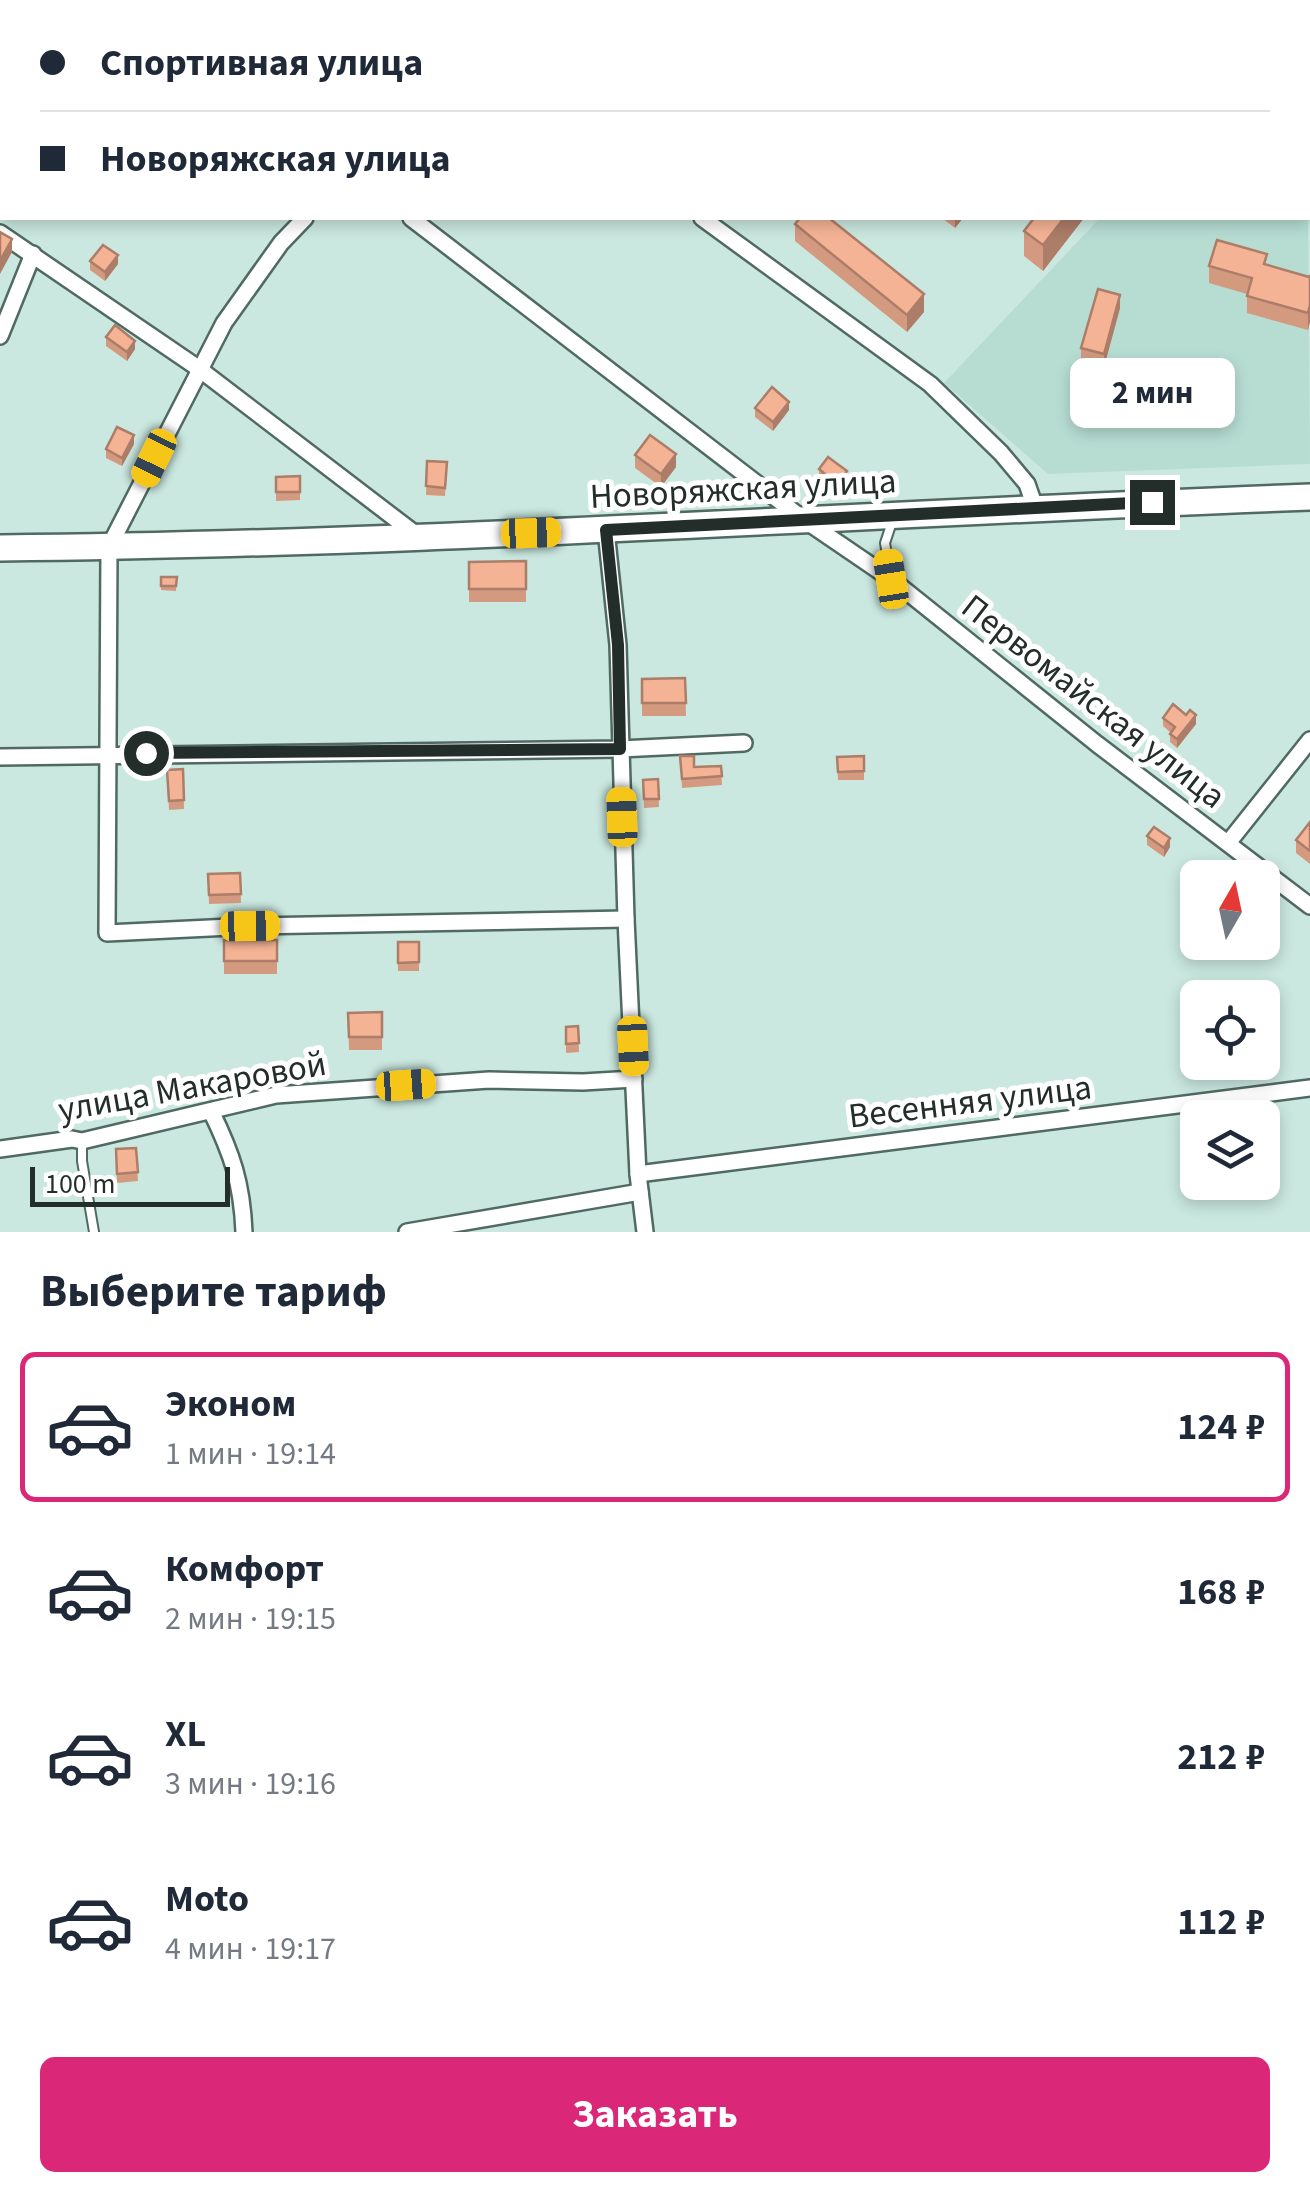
<!DOCTYPE html>
<html lang="ru">
<head>
<meta charset="utf-8">
<style>
  body { margin:0; font-family:"Source Sans 3",sans-serif; background:#f2f2f3; color:#1f2937; height:100vh; display:flex; flex-direction:column; font-size:38px; white-space:nowrap }
  * { box-sizing:border-box; margin:0 }
  p { font-size:32px; color:#747a83 }
  .icon { flex:none; width:55px; height:55px; fill:none; stroke:currentColor; stroke-width:2; stroke-linecap:round; stroke-linejoin:round }
  .map { position:relative; height:1232px; overflow:hidden }
  .sheet { display:flex; flex-direction:column; background:#fff; flex:1 }
  .sheet>* { flex:none }
  .banner { position:absolute; left:0px; top:0px; width:1310px; height:220px; box-shadow:0 5px 15px #0003; display:grid; align-content:center; height:220px; padding:0 40px; background:#fff }
  .needle { width:65px; rotate:9deg }
  .controls { position:absolute; left:1180px; top:860px; display:grid; gap:20px }
  .controls a { display:grid; place-items:center; width:100px; height:100px; border-radius:15px; background:#fff; box-shadow:0 5px 15px #0003; font-size:50px }
  .scale { position:absolute; left:30px; bottom:25px; width:200px; box-sizing:border-box; padding-left:10px; border:5px solid #232e2b; border-top:0; font-size:28px; line-height:35px; white-space:nowrap; color:#232e2b; -webkit-text-stroke:8px #fff; paint-order:stroke }
  .end { position:absolute; width:45px; height:45px; margin:-22px; border:12px solid #232e2b; background:#fff; box-shadow:0 0 0 5px #fff }
  .from { border-radius:50% }
  .bubble { position:absolute; height:70px; border-radius:15px; background:#fff; box-shadow:0 5px 15px #0003; font-size:32px; font-weight:700; line-height:70px; text-align:center }
  .car { position:absolute; width:30px; height:60px; margin:-30px -15px; border-radius:12px; box-shadow:0 0 8px 2px #0007; background:linear-gradient(#f5c518 24%,#345 0 40%,#f5c518 0 76%,#345 0 86%,#f5c518 0) }
  .banner b { display:flex; align-items:center; gap:35px; height:95px; font-size:38px }
  .banner b+b { border-top:2px solid #e0e1e3 }
  .banner i { width:25px; height:25px; background:#1f2937 }
  ul { padding:0; list-style:none }
  li { display:flex; align-items:center; gap:30px; height:150px; margin:0 20px 15px; padding:0 20px; border:5px solid transparent; border-radius:15px }
  li div { flex:1 }
  li b { display:block; font-size:38px }
  li em { font-style:normal; font-weight:700 }
  li.on { border-color:#db2777 }
  li>.icon { width:90px; height:90px; stroke-width:1.5 }
  h2 { padding:0 40px; font-size:45px; line-height:120px }
  .button { display:flex; gap:20px; margin-top:auto; padding:20px 40px }
  .button a { flex:1; height:115px; border-radius:15px; background:#db2777; color:#fff; font-size:40px; font-weight:700; line-height:115px; text-align:center }
  .map>svg:first-child { display:block }
  .built { fill:#b7ddd3 }
  .lines { fill:none; stroke-linecap:round; stroke-linejoin:round }
  .service-casing { stroke:#506a63; stroke-width:12 }
  .minor-casing { stroke:#506a63; stroke-width:20 }
  .primary-casing { stroke:#506a63; stroke-width:30 }
  .service { stroke:#fff; stroke-width:8 }
  .minor { stroke:#fff; stroke-width:15 }
  .primary { stroke:#fff; stroke-width:25 }
  .wall { fill:#d39a80 }
  .shaded-wall { fill:#ac7d68 }
  .building { fill:#f5b395; stroke:#ac7d68; stroke-width:2.5 }
  .route { stroke:#232e2b; stroke-width:12 }
  .labels { text-anchor:middle; stroke-width:10; stroke-linejoin:round; paint-order:stroke }
  .street-label { font-size:35px; fill:#232e2b; stroke:#fff }
</style>
</head>
<body>
<div class="map">
<svg width="1310" height="1232" viewBox="0 0 1310 1232">
  <rect width="100%" height="100%" fill="#cae8e0"/>
  <!-- built -->
  <path class="built" d="M1308,204l2,260 -262,10 -104,-91 156,-165h208z"/>
  <g class="lines">
    <!-- service casing -->
    <g class="service-casing">
      <g id="service">
        <path d="M891,578l-6,-35 8,-24"/>
        <path d="M82,1141v20l12,71"/>
      </g>
    </g>
    <!-- minor casing -->
    <g class="minor-casing">
      <g id="minor">
        <path d="M124,0l3,2"/>
        <path d="M1069,0l4,2"/>
        <path d="M469,2l1,-2"/>
        <path d="M1298,2l2,-2"/>
        <path d="M1308,174l2,2"/>
        <path d="M305,218l-24,25 -57,80 -115,224 -2,386 144,-7 375,-7"/>
        <path d="M411,218l392,301 88,60 206,165 213,162"/>
        <path d="M702,218l228,166 71,69 26,31 8,23"/>
        <path d="M0,233l198,135 220,168"/>
        <path d="M0,336l33,-82"/>
        <path d="M606,530l12,115 8,274 12,255 7,58"/>
        <path d="M0,757l620,-8 124,-6"/>
        <path d="M1228,843l82,-103"/>
        <path d="M211,1111c21,43 31,72 33,121"/>
        <path d="M0,1149l72,-10 10,2 194,-46 213,-15 94,2 51,-3"/>
        <path d="M638,1174l672,-86"/>
        <path d="M407,1232l233,-40"/>
      </g>
    </g>
    <!-- primary casing -->
    <g class="primary-casing">
      <path id="primary" d="M0,548c437,-4 873,-35 1310,-51"/>
    </g>
    <!-- service -->
    <use href="#service" class="service"/>
    <!-- minor -->
    <use href="#minor" class="minor"/>
    <!-- primary -->
    <use href="#primary" class="primary"/>
  </g>
  <!-- wall -->
  <g class="wall">
    <path d="M758,0h66v2h-62z"/>
    <path d="M942,218h21l-8,10z"/>
    <path d="M1034,218h50l-41,53 -19,-15v-25z"/>
    <path d="M795,224l129,88 -17,20 -112,-91z"/>
    <path d="M90,261l28,3 -13,17 -15,-11z"/>
    <path d="M1267,265l42,12 -1,53 -61,-17v-19l-38,-11v-17z"/>
    <path d="M1120,308l-16,59 -23,-6v-13z"/>
    <path d="M106,337l29,12 -8,12 -21,-15z"/>
    <path d="M755,408l34,2 -16,21 -18,-14z"/>
    <path d="M134,444l-12,22 -16,-8v-9z"/>
    <path d="M635,455l41,12 -15,20 -26,-19z"/>
    <path d="M427,461l20,1 -2,34 -19,-1z"/>
    <path d="M819,469l28,11 -10,12 -18,-14z"/>
    <path d="M300,476v24l-24,1v-24z"/>
    <path d="M526,561v41h-57v-40z"/>
    <path d="M177,577l-1,14 -15,-1v-4z"/>
    <path d="M685,678l1,38h-44v-37z"/>
    <path d="M1163,718l33,6 -19,24 -7,-6v-10l-7,-6z"/>
    <path d="M680,756l14,11 27,-1 1,19 -40,3z"/>
    <path d="M864,756v24h-26l-1,-23z"/>
    <path d="M183,769l1,40 -15,1 -2,-40z"/>
    <path d="M658,779l1,28 -15,1 -1,-28z"/>
    <path d="M1310,822v42l-14,-11v-13z"/>
    <path d="M1147,836l23,11 -6,10 -17,-12z"/>
    <path d="M240,873l1,30 -32,1 -1,-30z"/>
    <rect x="224" y="940" width="53" height="34"/>
    <rect x="398" y="942" width="21" height="29"/>
    <path d="M382,1012v38h-33l-1,-37z"/>
    <path d="M578,1026l1,26 -13,1v-26z"/>
    <path d="M136,1148l2,33 -21,2 -1,-34z"/>
  </g>
  <!-- shaded-wall -->
  <g class="shaded-wall">
    <path d="M919,0h14l-2,2h-14z"/>
    <path d="M955,218h8l-8,10z"/>
    <path d="M1064,218h20l-41,53v-26z"/>
    <path d="M12,239v13l-12,22v-13z"/>
    <path d="M118,255v9l-13,17v-9z"/>
    <path d="M924,294v18l-17,20v-17z"/>
    <path d="M1120,295v13l-16,59v-13z"/>
    <path d="M1310,305v17l-2,8v-17z"/>
    <path d="M135,341v8l-8,12v-9z"/>
    <path d="M789,402v8l-16,21v-9z"/>
    <path d="M134,435v9l-12,22v-8z"/>
    <path d="M676,454v13l-15,20v-13z"/>
    <path d="M847,471v9l-10,12v-8z"/>
    <path d="M1196,715v9l-19,24v-9z"/>
    <path d="M1170,838v9l-6,10v-9z"/>
  </g>
  <!-- building -->
  <g class="building">
    <path d="M397,0h14l3,2h-19z"/>
    <path d="M777,0h47l-2,2h-41z"/>
    <path d="M885,0h34l-2,2h-34z"/>
    <path d="M993,0h32l-2,2h-32z"/>
    <path d="M1182,0h17l-2,2h-12z"/>
    <path d="M800,218h29l95,76 -17,21 -112,-91z"/>
    <path d="M1034,218h30l-21,27 -19,-14z"/>
    <path d="M0,232l12,7 -12,22z"/>
    <path d="M1217,240l50,14 -3,10 45,13 1,-2v30l-2,8 -61,-17 5,-18 -43,-12z"/>
    <path d="M103,245l15,10 -13,17 -15,-11z"/>
    <path d="M1098,289l22,6 -16,59 -23,-6z"/>
    <path d="M115,325l20,16 -8,11 -21,-15z"/>
    <path d="M772,387l17,15 -16,20 -18,-14z"/>
    <path d="M117,427l17,8 -12,23 -16,-9z"/>
    <path d="M650,435l26,19 -15,20 -26,-19z"/>
    <path d="M828,457l19,14 -10,13 -18,-15z"/>
    <path d="M427,461l20,1 -2,26 -19,-2z"/>
    <path d="M300,476v16h-24v-15z"/>
    <path d="M526,561v28h-57v-27z"/>
    <path d="M161,577h16l-1,9h-15z"/>
    <path d="M685,678l1,25h-44v-24z"/>
    <path d="M1173,704l13,11 4,-5 6,5 -19,24 -7,-5 5,-7 -12,-9z"/>
    <path d="M680,756h14v11l27,-1 1,10 -40,3z"/>
    <path d="M864,756v15l-26,1 -1,-15z"/>
    <path d="M183,769l1,31 -15,1 -2,-31z"/>
    <path d="M658,779l1,20h-15l-1,-19z"/>
    <path d="M1310,822v29l-14,-11z"/>
    <path d="M1154,827l16,11 -6,10 -17,-12z"/>
    <path d="M240,873l1,21 -32,1 -1,-21z"/>
    <rect x="224" y="940" width="53" height="21"/>
    <path d="M398,942h21v20l-21,1z"/>
    <path d="M382,1012v25h-33l-1,-24z"/>
    <path d="M578,1026l1,17 -13,1v-17z"/>
    <path d="M136,1148l2,24 -21,2 -1,-25z"/>
  </g>
  <g class="lines">
    <!-- route -->
    <path class="route" d="M146,753l474,-4 -2,-104 -12,-115 546,-28"/>
  </g>
  <g class="labels">
    <!-- street labels -->
    <g class="street-label">
      <text transform="translate(743 488) rotate(-3)" y="12">Новоряжская улица</text>
      <text transform="translate(1094 701) rotate(38)" y="12">Первомайская улица</text>
      <text transform="translate(192 1086) rotate(-10)" y="12">улица Макаровой</text>
      <text transform="translate(970 1101) rotate(-7)" y="12">Весенняя улица</text>
    </g>
  </g>
</svg>
<div class="controls">
<a><svg class="needle" viewBox="-14 -14 28 28"><path d="M0-13l5 13h-10z" fill="#e53935"/><path d="M0 13l5-13h-10z" fill="#747a83"/></svg></a>
<a><svg class="icon" aria-label="locate" viewBox="0 0 24 24"><circle cx="12" cy="12" r="6"/><path d="M12 2v4M12 18v4M2 12h4M18 12h4"/></svg></a>
<a><svg class="icon" aria-label="layers" viewBox="0 0 24 24"><path d="M12 4l9 5-9 5-9-5zM3 14l9 5 9-5"/></svg></a>
</div>
<div class="scale">100 m</div>
<i class="end from" style="left:146px;top:753px"></i>
<i class="end" style="left:1152px;top:502px"></i>
<div class="bubble" style="left:1070px;top:358px;width:165px">2 мин</div>
<i class="car" style="left:154px;top:458px;rotate:206deg"></i>
<i class="car" style="left:531px;top:533px;rotate:88deg"></i>
<i class="car" style="left:891px;top:579px;rotate:351deg"></i>
<i class="car" style="left:622px;top:817px;rotate:358deg"></i>
<i class="car" style="left:250px;top:926px;rotate:89deg"></i>
<i class="car" style="left:633px;top:1046px;rotate:177deg"></i>
<i class="car" style="left:406px;top:1085px;rotate:86deg"></i>
<div class="banner">
<b><i class="from"></i>Спортивная улица</b>
<b><i></i>Новоряжская улица</b>
</div>
</div>
<section class="sheet">
<h2>Выберите тариф</h2>
<ul>
<li class="on"><svg class="icon" aria-label="car" viewBox="0 0 24 24"><path d="M5 17H2v-5l4-1 3-4h7l3 4 3 1v5h-3M9 17h6M6 11h13"/><circle cx="7" cy="17" r="2"/><circle cx="17" cy="17" r="2"/></svg><div><b>Эконом</b><p>1 мин · 19:14</p></div><em>124 ₽</em></li>
<li><svg class="icon" aria-label="car" viewBox="0 0 24 24"><path d="M5 17H2v-5l4-1 3-4h7l3 4 3 1v5h-3M9 17h6M6 11h13"/><circle cx="7" cy="17" r="2"/><circle cx="17" cy="17" r="2"/></svg><div><b>Комфорт</b><p>2 мин · 19:15</p></div><em>168 ₽</em></li>
<li><svg class="icon" aria-label="car" viewBox="0 0 24 24"><path d="M5 17H2v-5l4-1 3-4h7l3 4 3 1v5h-3M9 17h6M6 11h13"/><circle cx="7" cy="17" r="2"/><circle cx="17" cy="17" r="2"/></svg><div><b>XL</b><p>3 мин · 19:16</p></div><em>212 ₽</em></li>
<li><svg class="icon" aria-label="car" viewBox="0 0 24 24"><path d="M5 17H2v-5l4-1 3-4h7l3 4 3 1v5h-3M9 17h6M6 11h13"/><circle cx="7" cy="17" r="2"/><circle cx="17" cy="17" r="2"/></svg><div><b>Moto</b><p>4 мин · 19:17</p></div><em>112 ₽</em></li>
</ul>
<div class="button"><a>Заказать</a></div>
</section>
</body>
</html>
